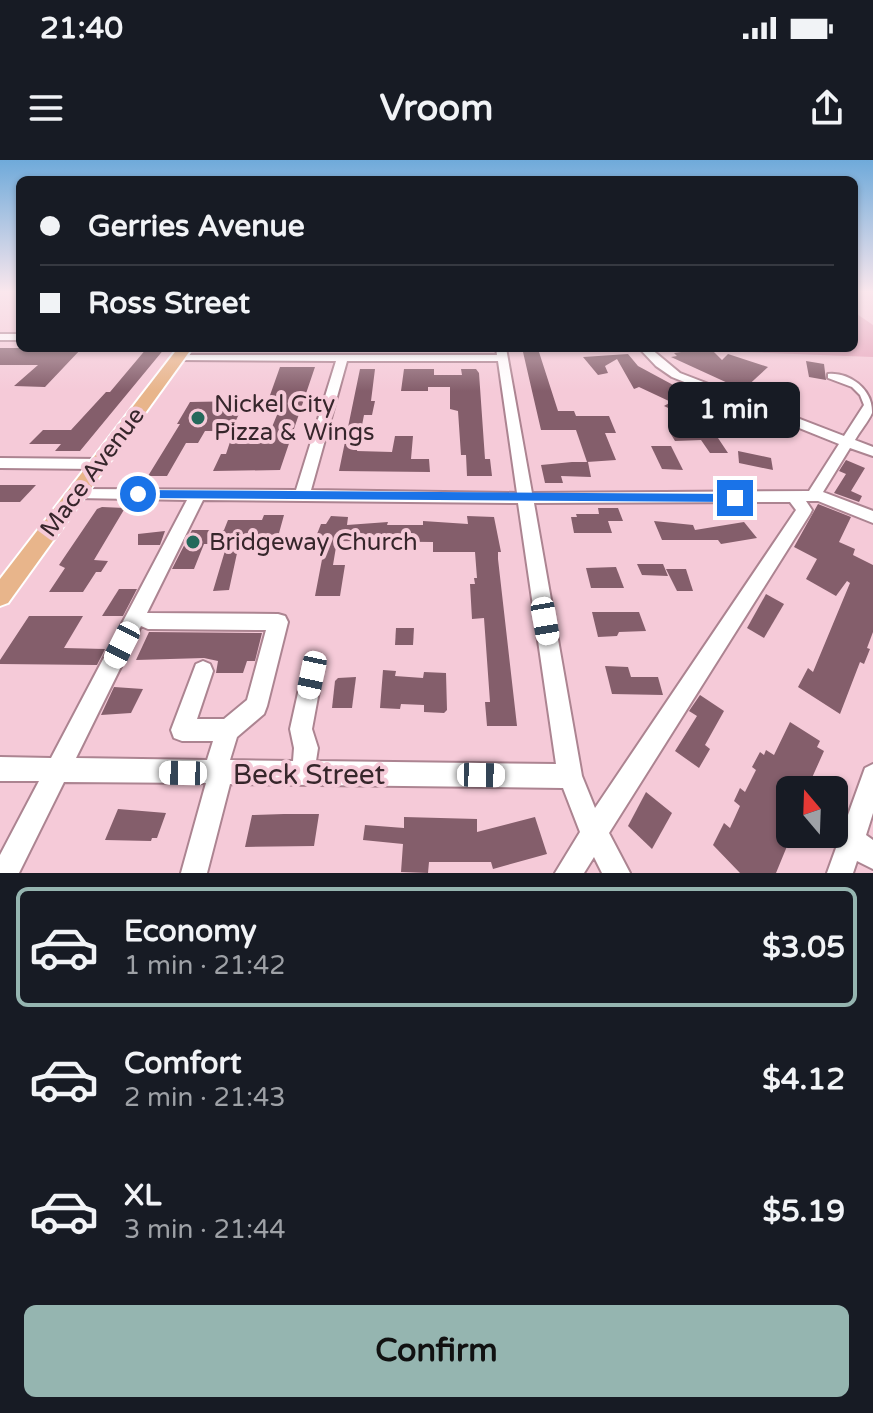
<!DOCTYPE html>
<html lang="en">
<head>
<meta charset="utf-8">
<style>
  body { margin:0; font-family:"Varela Round",sans-serif; background:#20242c; color:#f1f3f6; height:100vh; display:flex; flex-direction:column; font-size:30px; white-space:nowrap }
  * { box-sizing:border-box; margin:0 }
  p { font-size:26px; color:#9ea1a6 }
  .icon { flex:none; width:44px; height:44px; fill:none; stroke:currentColor; stroke-width:2; stroke-linecap:round; stroke-linejoin:round }
  .map { position:relative; height:713px; overflow:hidden }
  .drawer { display:flex; flex-direction:column; background:#171b24; flex:1 }
  .drawer>* { flex:none }
  .hud { position:absolute; left:16px; top:16px; width:842px; height:176px; border-radius:12px; box-shadow:0 2px 6px #0004; display:grid; align-content:center; height:176px; padding:0 24px; background:#171b24 }
  .needle { width:52px; rotate:341deg }
  .controls { position:absolute; left:776px; top:616px; display:grid; gap:16px }
  .controls a { display:grid; place-items:center; width:72px; height:72px; border-radius:12px; background:#171b24; box-shadow:0 2px 6px #0004; font-size:40px }
  .end { position:absolute; width:36px; height:36px; margin:-18px; border:10px solid #1a73e8; background:#fff; box-shadow:0 0 0 4px #fff }
  .from { border-radius:50% }
  .bubble { position:absolute; height:56px; border-radius:12px; background:#171b24; box-shadow:0 2px 6px #0004; font-size:26px; font-weight:700; line-height:56px; text-align:center }
  .car { position:absolute; width:24px; height:48px; margin:-24px -12px; border-radius:10px; box-shadow:0 0 6px 2px #0007; background:linear-gradient(#fff 24%,#345 0 40%,#fff 0 76%,#345 0 86%,#fff 0) }
  .hud b { display:flex; align-items:center; gap:28px; height:76px; font-size:30px }
  .hud b+b { border-top:2px solid #363941 }
  .hud i { width:20px; height:20px; background:#f1f3f6 }
  ul { padding:14px 0 0; list-style:none }
  li { display:flex; align-items:center; gap:24px; height:120px; margin:0 16px 12px; padding:0 8px; border:4px solid transparent; border-radius:12px }
  li div { flex:1 }
  li b { display:block; font-size:30px }
  li em { font-style:normal; font-weight:700 }
  li.current { border-color:#95b5b0 }
  li>.icon { width:72px; height:72px; stroke-width:1.5 }
  .button { display:flex; gap:16px; margin-top:auto; padding:16px 24px }
  .button a { flex:1; height:92px; border-radius:12px; background:#95b5b0; color:#111; font-size:32px; font-weight:700; line-height:92px; text-align:center }
  .status { display:flex; justify-content:space-between; align-items:center; height:56px; padding:0 40px; background:#171b24; direction:ltr }
  .status svg { height:22px; fill:currentColor }
  header { display:flex; justify-content:space-between; align-items:center; height:104px; padding:0 24px; background:#171b24; font-size:36px; font-weight:700 }
  .map>svg:first-child { display:block }
  .green { fill:#e7a7bd }
  .building { fill:#845e6b }
  .lines { fill:none; stroke-linecap:round; stroke-linejoin:round }
  .minor-casing { stroke:#ac8491; stroke-width:4 }
  .major-casing { stroke:#fff; stroke-width:4 }
  .minor { fill:#fff; fill-rule:evenodd }
  .major { fill:#e8b58b; fill-rule:evenodd }
  .route { fill:#1a73e8 }
  .poi-dot { fill:#24695b; stroke:#f5cad8; stroke-width:3 }
  .labels { text-anchor:middle; stroke-width:8; stroke-linejoin:round; paint-order:stroke }
  .poi-label { font-size:24px; fill:#36262b; stroke:#f5cad8; text-anchor:start }
  .street-label { font-size:24px; fill:#36262b; stroke:#f5cad8 }
  .near-street-label { font-size:28px; fill:#36262b; stroke:#f5cad8 }
</style>
</head>
<body>
<div class="status"><b>21:40</b><svg viewBox="0 0 49 12"><path d="M0 12V9h3v3zM5 12V6h3v6zM10 12V3h3v9zM15 12V0h3v12zM26 1h20v11H26zM47 4h2v5h-2z"/></svg></div>
<header><svg class="icon" aria-label="menu" viewBox="0 0 24 24"><path d="M4 6h16M4 12h16M4 18h16"/></svg>Vroom<svg class="icon" aria-label="share" viewBox="0 0 24 24"><path d="M12 15V3M7 8l5-5 5 5M5 13v7h14v-7"/></svg></header>
<div class="map">
<svg width="873" height="713" viewBox="0 0 873 713">
  <rect width="100%" height="100%" fill="#f5cad8"/>
  <!-- green -->
  <path class="green" d="M854,152l19,13v32l-130,-5 -3,-4h114z"/>
  <!-- building -->
  <g class="building">
    <path d="M0,188h82l-37,39 -31,-1 24,-21h-38z"/>
    <path d="M147,188h18l-85,103h-25l6,-7h-32l14,-14h28l35,-38h4z"/>
    <path d="M710,188l12,12 6,-6 40,13 -25,23 -72,-33 6,-1 -3,-3z"/>
    <path d="M523,192h16l19,59h16l2,5h33l7,17h-11l11,27 -29,2 -11,-32h-35z"/>
    <path d="M628,194l10,12 50,27 40,60h-18l-9,-13 -26,1 -6,-10 16,-15 -21,-10 7,-4 -32,-15 -5,2 -17,-30 -12,7 3,7 -10,2 -15,-18z"/>
    <path d="M806,201l18,3 2,16 -17,-3z"/>
    <path d="M280,207h35l-35,103 -67,1 8,-17h5l4,-12h22l6,-15h14l12,-29h-15z"/>
    <path d="M360,209h15l-4,32h4l-3,14h-8l-7,36 35,1 3,-16h18l-2,23h18l1,13 -91,-1z"/>
    <path d="M404,209h30v6h28l-1,-6h15l3,4 6,86h5l2,17h-25l-1,-21h-5l-3,-44 -8,-2v-22h-22v4h-27z"/>
    <path d="M245,241l-14,30h-26l-7,12h-12l-19,33h-19l32,-52h-3l13,-22z"/>
    <path d="M651,286h20l12,24 -21,-1z"/>
    <path d="M738,291l33,7 2,12 -34,-7z"/>
    <path d="M846,300l19,8 -14,23 11,5 -3,6 -25,-9 12,-19 -7,-3z"/>
    <path d="M572,302h16l3,15 -30,-1 2,7h-18l-4,-18z"/>
    <path d="M0,325h36l-16,17h-20z"/>
    <path d="M818,344l33,13 -12,25 16,7 -2,6 20,10v67l-6,16 3,1 -6,15 -4,-2 -20,52 -42,-27 10,-19 5,4 37,-89 -3,-2 -11,15 -30,-17 11,-20 -23,-12z"/>
    <path d="M102,347l23,1 -31,52 14,1 -7,11h-5l-13,20h-34l16,-24 -6,-3 38,-56z"/>
    <path d="M598,348h20l5,13h-15l4,12h-38l-3,-16h6l-1,-3h23z"/>
    <path d="M264,355h20l-8,29h-37l-10,46 -16,1 14,-47h-23l-10,25h-22l20,-39h32l4,-10h34z"/>
    <path d="M331,356l17,1 -1,8 41,-3 -1,3h36v-4l45,3 -1,-8 27,1 7,35h-3v7l19,167h-30l-2,-24h5l-6,-84 -12,1 -2,-35h5l-1,-6h3l-2,-26h-42v-10l-96,-1 -4,24h12l-5,31h-25l9,-47h-10l3,-15 4,-10h5z"/>
    <path d="M654,361l39,4 2,5 49,-8 13,16 -36,6 -3,-4h-56z"/>
    <path d="M165,371l-5,14h-22v-11z"/>
    <path d="M637,404h26l5,12 -26,-1z"/>
    <path d="M616,407l8,21h-33l-5,-20z"/>
    <path d="M666,409h20l7,22h-16z"/>
    <path d="M119,429h18l-14,27h-21z"/>
    <path d="M766,434l18,10 -20,34 -17,-10z"/>
    <path d="M592,452h47l7,19 -27,1 -2,4 -19,1z"/>
    <path d="M29,456h54l-19,32 41,1 -8,16 -97,-1v-4z"/>
    <path d="M396,468h18l-1,17h-18z"/>
    <path d="M149,472l113,1 -7,28h-8l-4,12h-27l2,-12 -14,-3 -68,2z"/>
    <path d="M605,506l23,1 3,10h27l5,18 -51,-1z"/>
    <path d="M383,510l13,1 -1,5 28,2 1,-6 22,1 1,37 -3,3 -20,-1v-7l-23,-1 -1,5 -20,-1z"/>
    <path d="M356,517l-4,31h-20l3,-27 3,-3z"/>
    <path d="M114,527l29,2 -12,24 -30,2z"/>
    <path d="M700,535l24,16 -19,34 5,4 -11,19 -24,-17 22,-35 -8,-5z"/>
    <path d="M790,562l30,19 -3,6 7,4 -13,29 14,10h-35v49l-14,34h-36l-27,-28 11,-22 6,5 10,-22 -6,-5 6,-13 5,4 11,-22 -4,-3 8,-15 4,3 2,-5 8,5z"/>
    <path d="M646,632l26,21 -20,36 -24,-23z"/>
    <path d="M118,649l48,4 -9,25h-5l-1,3 -46,-1z"/>
    <path d="M284,654h35l-5,32 -69,1 7,-32z"/>
    <path d="M404,657l73,2v13l58,-15 12,37 -54,15 -2,-7h-62l-1,11 -27,-1 2,-28 -40,-4 2,-15 39,3z"/>
  </g>
  <g class="lines">
    <!-- minor casing -->
    <g class="minor-casing">
      <g id="minor">
        <rect x="0" y="174" width="20" height="6"/>
        <path d="M496,188h10l26,145 277,-2 30,-47 -167,-67 -16,-11 -17,-18h11l30,25 164,63 20,-31 -4,-10 -8,-8 -24,-9v-4c20,-2 45,14 44,39 -4,9 -12,18 -17,27l18,7v9l-23,-8 -27,44 50,19v12l-55,-22h-12l6,9 -2,4 -201,319 21,40h-28l-8,-16 -10,16h-29l25,-41 -17,-44 -333,-4 -23,89h-26l25,-90 -142,-1 -45,91h-19v-18l39,-74h-39v-24l51,1 136,-258 -110,-2 -5,-1 -3,-4 3,-4 224,1 40,-129 -158,-1 -4,-1v-4h323zM347,201h151l19,132 -206,-3zM203,340l315,3 38,261 -240,-3 2,-13 -6,-19 10,-54 -3,-7 -7,-3 -7,3 -3,7 -12,54 4,19 -1,13 -63,-1 7,-23 27,-23 3,-8 21,-84 -3,-6 -7,-2 -131,-1zM790,342l6,8 -201,298 -13,-32 -48,-273zM141,466l7,3 118,1 -19,70 -23,19h-27l16,-48 -3,-7 -7,-3 -7,3 -25,66 3,8 8,3h31l-6,19 -131,-2z"/>
        <path d="M0,298l98,1 7,5 -7,5 -98,-1z"/>
        <path d="M873,604v49l-7,22 7,5v29l-16,-8 -4,12h-26l38,-105z"/>
      </g>
    </g>
    <!-- major casing -->
    <g class="major-casing">
      <path id="major" d="M178,188h14l-184,255 -8,3v-27z"/>
    </g>
    <!-- minor -->
    <use href="#minor" class="minor"/>
    <!-- major -->
    <use href="#major" class="major"/>
  </g>
  <!-- sky -->
  <linearGradient id="sky" x2="0" y2="1"><stop stop-color="#6faada"/><stop offset="0.57" stop-color="#fae7ed"/><stop offset="1" stop-color="#fae7ed" stop-opacity="0"/></linearGradient>
  <rect width="873" height="231" fill="url(#sky)"/>
  <!-- route -->
  <path class="route" d="M138,330l597,4 6,4 -6,4 -597,-4 -7,-4z"/>
  <!-- markers -->
  <g class="poi-dot">
    <circle cx="198" cy="258" r="8"/>
    <circle cx="193" cy="382" r="8"/>
  </g>
  <g class="labels">
    <!-- poi labels -->
    <g class="poi-label">
      <text x="214" y="252">Nickel City<tspan x="214" dy="28">Pizza &amp; Wings</tspan></text>
      <text x="209" y="390">Bridgeway Church</text>
    </g>
    <!-- street labels -->
    <g class="street-label">
      <text transform="translate(92 312) rotate(-53)" y="8">Mace Avenue</text>
    </g>
    <!-- near-street labels -->
    <g class="near-street-label">
      <text x="309" y="624">Beck Street</text>
    </g>
  </g>
</svg>
<div class="controls">
<a><svg class="needle" viewBox="-14 -14 28 28"><path d="M0-13l5 13h-10z" fill="#e53935"/><path d="M0 13l5-13h-10z" fill="#9ea1a6"/></svg></a>
</div>
<i class="end from" style="left:138px;top:334px"></i>
<i class="end" style="left:735px;top:338px"></i>
<div class="bubble" style="left:668px;top:222px;width:132px">1 min</div>
<i class="car" style="left:545px;top:461px;rotate:170deg"></i>
<i class="car" style="left:122px;top:485px;rotate:207deg"></i>
<i class="car" style="left:312px;top:515px;rotate:192deg"></i>
<i class="car" style="left:183px;top:613px;rotate:271deg"></i>
<i class="car" style="left:481px;top:615px;rotate:91deg"></i>
<div class="hud">
<b><i class="from"></i>Gerries Avenue</b>
<b><i></i>Ross Street</b>
</div>
</div>
<section class="drawer">
<ul>
<li class="current"><svg class="icon" aria-label="car" viewBox="0 0 24 24"><path d="M5 17H2v-5l4-1 3-4h7l3 4 3 1v5h-3M9 17h6M6 11h13"/><circle cx="7" cy="17" r="2"/><circle cx="17" cy="17" r="2"/></svg><div><b>Economy</b><p>1 min · 21:42</p></div><em>$3.05</em></li>
<li><svg class="icon" aria-label="car" viewBox="0 0 24 24"><path d="M5 17H2v-5l4-1 3-4h7l3 4 3 1v5h-3M9 17h6M6 11h13"/><circle cx="7" cy="17" r="2"/><circle cx="17" cy="17" r="2"/></svg><div><b>Comfort</b><p>2 min · 21:43</p></div><em>$4.12</em></li>
<li><svg class="icon" aria-label="car" viewBox="0 0 24 24"><path d="M5 17H2v-5l4-1 3-4h7l3 4 3 1v5h-3M9 17h6M6 11h13"/><circle cx="7" cy="17" r="2"/><circle cx="17" cy="17" r="2"/></svg><div><b>XL</b><p>3 min · 21:44</p></div><em>$5.19</em></li>
</ul>
<div class="button"><a>Confirm</a></div>
</section>
</body>
</html>
